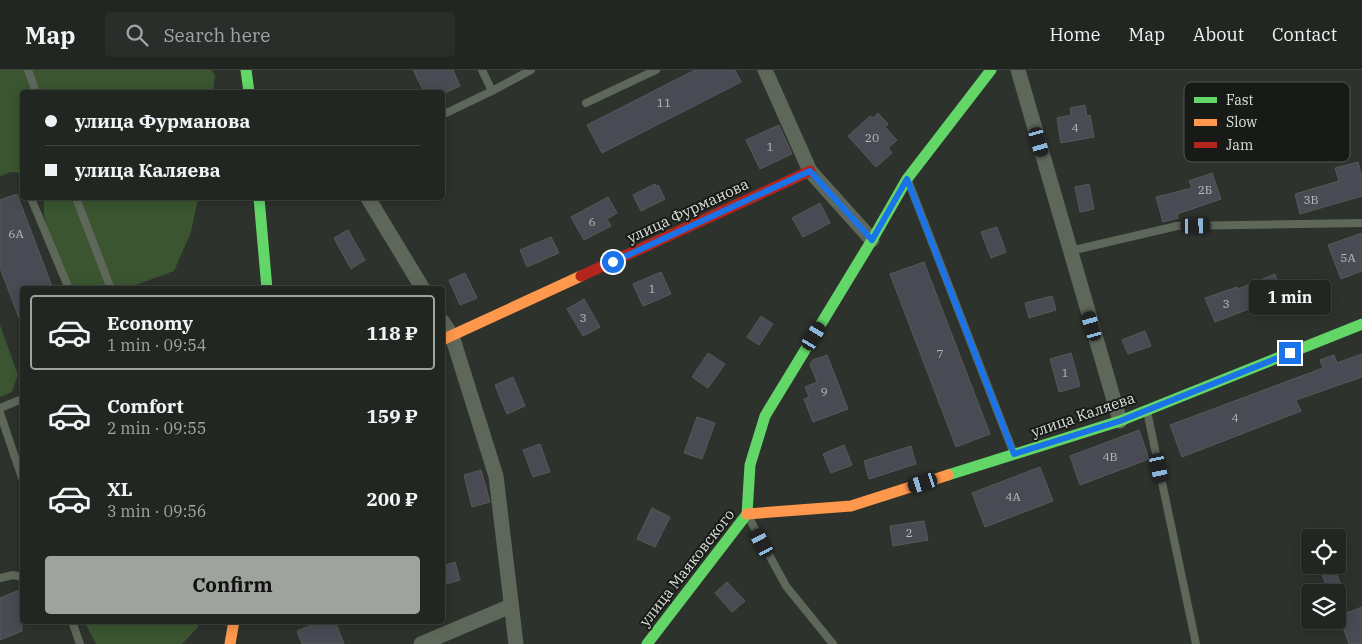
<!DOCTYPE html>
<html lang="en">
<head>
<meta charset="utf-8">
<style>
  body { margin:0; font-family:"IBM Plex Serif",serif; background:#2a2e2a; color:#f1f3f6; height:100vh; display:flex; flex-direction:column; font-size:19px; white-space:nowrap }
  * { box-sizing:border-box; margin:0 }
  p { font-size:16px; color:#a2a5a5 }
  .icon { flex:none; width:28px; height:28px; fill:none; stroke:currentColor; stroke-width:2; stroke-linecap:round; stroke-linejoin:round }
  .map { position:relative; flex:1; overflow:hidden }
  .panel { position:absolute; left:20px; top:216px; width:425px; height:338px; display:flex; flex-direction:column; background:#222621; border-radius:5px; box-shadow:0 2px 12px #0003,0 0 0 1px #3f433f }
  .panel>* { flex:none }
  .hud { position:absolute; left:20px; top:20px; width:425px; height:110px; border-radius:5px; box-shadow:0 2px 12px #0003,0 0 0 1px #3f433f; display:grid; align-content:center; height:110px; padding:0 25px; background:#222621 }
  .controls { position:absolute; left:1301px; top:459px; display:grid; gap:10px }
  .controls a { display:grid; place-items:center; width:45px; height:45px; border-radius:5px; background:#222621; box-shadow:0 2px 12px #0003,0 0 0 1px #3f433f; font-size:25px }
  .end { position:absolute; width:22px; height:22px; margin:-11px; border:6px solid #1a73e8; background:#fff; box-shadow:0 0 0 2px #fff }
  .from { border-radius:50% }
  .bubble { position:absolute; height:35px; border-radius:5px; background:#222621; box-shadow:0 2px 12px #0003,0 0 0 1px #3f433f; font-size:16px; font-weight:700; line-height:35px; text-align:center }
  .car { position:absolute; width:15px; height:30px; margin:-15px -8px; border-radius:6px; box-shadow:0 0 4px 1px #0007; background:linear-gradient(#222 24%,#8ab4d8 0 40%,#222 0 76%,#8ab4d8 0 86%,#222 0) }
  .hud b { display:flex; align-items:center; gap:18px; height:48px; font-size:19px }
  .hud b+b { border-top:1px solid #3f433f }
  .hud i { width:12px; height:12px; background:#f1f3f6 }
  ul { padding:9px 0 0; list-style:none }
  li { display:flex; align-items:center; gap:15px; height:75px; margin:0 10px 8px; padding:0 15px; border:2px solid transparent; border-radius:5px }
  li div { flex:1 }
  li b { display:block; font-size:19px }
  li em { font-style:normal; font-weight:700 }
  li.selected { border-color:#9ea39d }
  li>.icon { width:45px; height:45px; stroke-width:1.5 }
  .primary-button { display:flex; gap:10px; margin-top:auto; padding:10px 25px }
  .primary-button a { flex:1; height:58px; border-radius:5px; background:#9ea39d; color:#111; font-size:20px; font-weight:700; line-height:58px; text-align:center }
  header { display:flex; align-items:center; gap:30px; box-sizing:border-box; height:70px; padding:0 25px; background:#222621; border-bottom:1px solid #3f433f }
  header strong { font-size:24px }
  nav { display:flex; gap:28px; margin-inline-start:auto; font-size:18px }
  .search { width:350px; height:45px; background:#2a2e2a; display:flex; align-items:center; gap:12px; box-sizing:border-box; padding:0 18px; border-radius:5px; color:#a2a5a5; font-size:19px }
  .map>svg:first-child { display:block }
  .green { fill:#3a5530 }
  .building { fill:#4a4a54; stroke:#575959 }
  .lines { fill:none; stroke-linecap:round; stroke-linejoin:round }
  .lane { stroke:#5e685a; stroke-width:8 }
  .street { stroke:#5e685a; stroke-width:15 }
  .fast { stroke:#63d668; stroke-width:11 }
  .slow { stroke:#ff974d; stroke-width:11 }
  .jam { stroke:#b3261e; stroke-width:11 }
  .route { stroke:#1a73e8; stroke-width:6 }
  .labels { text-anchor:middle; stroke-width:4; stroke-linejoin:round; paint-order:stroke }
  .number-label { font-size:12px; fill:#b7bab8 }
  .street-label { font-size:15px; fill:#dbe0da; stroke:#171a16 }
  .key { fill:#171a16; stroke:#525551; stroke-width:1 }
  .key-label { font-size:14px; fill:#dbe0da }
</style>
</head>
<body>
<header>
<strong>Map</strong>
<div class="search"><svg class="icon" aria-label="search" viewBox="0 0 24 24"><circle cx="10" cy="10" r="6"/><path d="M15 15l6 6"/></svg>Search here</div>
<nav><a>Home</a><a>Map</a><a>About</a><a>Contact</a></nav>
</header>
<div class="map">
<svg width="1362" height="574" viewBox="0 0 1362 574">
  <rect width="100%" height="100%" fill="#2e322c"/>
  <!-- green -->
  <g class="green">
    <path d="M0,0h212l3,6 -2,16h-191v81l-11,-1 -11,4z"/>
    <path d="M44,128h154l-7,34 -17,39 -49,18h-59l-15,-33 -7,-42z"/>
    <path d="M0,255l18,50 -6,17 -12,5z"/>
    <path d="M84,551h115l-1,6 -16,17h-86z"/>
  </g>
  <!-- building -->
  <g class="building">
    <path d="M413,0h40l7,16 -13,6h-23z"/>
    <path d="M695,0h40l6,12 -139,71 -15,-28z"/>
    <path d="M1085,35l2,11 3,-1 4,22 -33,6 -4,-25 14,-3 -1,-7z"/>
    <path d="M878,43l10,11 -3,3 12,13 -9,8 4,5 -16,14 -28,-31 22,-20 3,2z"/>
    <path d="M779,55l13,29 -32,15 -14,-29z"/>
    <path d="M1358,92l4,15v19l-62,18 -5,-20 44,-13 -4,-13z"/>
    <path d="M1212,103l9,26 -44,15 1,4 -15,4 -7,-25 36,-9 -3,-7z"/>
    <path d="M655,114l1,2 2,-1 7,14 -24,12 -8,-16z"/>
    <path d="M1089,114l5,25 -14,3 -5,-25z"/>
    <path d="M17,124l36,95h-31l-1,34 -21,-55v-68z"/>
    <path d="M608,127l9,16 -10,6 4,7 -27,14 -13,-23z"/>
    <path d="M820,133l10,20 -27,14 -11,-19z"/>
    <path d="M997,157l9,25 -15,6 -10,-26z"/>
    <path d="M348,160l17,30 -14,9 -17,-31z"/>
    <path d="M1362,163v38l-21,8 -13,-34z"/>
    <path d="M551,167l8,16 -32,14 -7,-17z"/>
    <path d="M924,192l66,172 -34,13 -66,-173z"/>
    <path d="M661,202l10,22 -28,12 -10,-22z"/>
    <path d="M465,203l12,25 -17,7 -11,-25z"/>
    <path d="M1275,204l8,22 -68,26 -10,-24 32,-11 1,2z"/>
    <path d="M1052,226l4,14 -27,8 -4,-15z"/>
    <path d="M584,229l16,28 -17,9 -16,-27z"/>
    <path d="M761,246l12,8 -14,21 -12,-8z"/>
    <path d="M1145,261l6,15 -23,8 -6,-14z"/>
    <path d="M708,283l17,11 -17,24 -16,-11z"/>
    <path d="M1071,283l9,33 -21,6 -9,-33z"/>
    <path d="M1362,284v23l-66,23 5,11 -119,46 -12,-32 153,-57 -3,-8 14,-5 3,8z"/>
    <path d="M827,285l21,54 -35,13 -9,-23 5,-2 -4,-10 12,-5 -7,-18 3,-4z"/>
    <path d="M513,307l12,29 -18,8 -12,-29z"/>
    <path d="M697,347l18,6 -13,36 -18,-6z"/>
    <path d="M1139,360l10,29 -69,26 -10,-29z"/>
    <path d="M540,374l10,28 -17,5 -10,-27z"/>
    <path d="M844,375l8,20 -21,8 -8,-19z"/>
    <path d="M911,376l5,18 -47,15 -5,-18z"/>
    <path d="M1040,397l13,34 -68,26 -13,-34z"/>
    <path d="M481,400l9,32 -18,5 -8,-32z"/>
    <path d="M652,438l18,9 -15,30 -18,-8z"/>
    <path d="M924,451l4,19 -35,6 -3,-20z"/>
    <path d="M455,492l5,18 -18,5v-19z"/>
    <path d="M1318,495h15l11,27h-15z"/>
    <path d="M727,512l18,19 -13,11 -17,-19z"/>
    <path d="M22,519v42l-22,9v-42z"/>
    <path d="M1362,537v37h-13l-10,-28z"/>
    <path d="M321,551h14l9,23h-42l-5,-13z"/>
  </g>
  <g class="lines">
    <!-- lane -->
    <g class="lane">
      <path d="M28,0l8,22"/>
      <path d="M482,0l10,21"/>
      <path d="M586,33l70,-33"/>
      <path d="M442,45l50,-24 39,-21"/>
      <path d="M909,113l105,271"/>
      <path d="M31,128l38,91"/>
      <path d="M76,128l35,91"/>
      <path d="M1070,181l107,-25 185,-3"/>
      <path d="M0,338l22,-9"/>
      <path d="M1147,341l49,233"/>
      <path d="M0,343l22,65"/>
      <path d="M748,446l38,70 47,58"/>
      <path d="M0,508l13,-3 9,2"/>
      <path d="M72,551l8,23"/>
    </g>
    <!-- street -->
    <g class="street">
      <path d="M765,0l45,101 62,69"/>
      <path d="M1018,0l102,351"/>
      <path d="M368,128l55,91"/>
      <path d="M442,251l10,15 44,140 20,168"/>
      <path d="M421,574l90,-38"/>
    </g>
    <!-- fast -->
    <g class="fast">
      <path d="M246,0l3,22"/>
      <path d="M259,128l8,91"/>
      <path d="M948,405l172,-54 242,-97"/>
      <path d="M647,574l100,-130 3,-49 15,-49 107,-176 35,-61 84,-109"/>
    </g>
    <!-- slow -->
    <g class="slow">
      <path d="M442,270l139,-64"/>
      <path d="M747,444l104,-8 97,-31"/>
      <path d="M230,574l4,-23"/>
    </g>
    <!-- jam -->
    <path class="jam" d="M581,206l229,-105"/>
  </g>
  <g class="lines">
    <!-- route -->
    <path class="route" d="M613,192l197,-91 62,69 35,-61 107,275 106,-33 170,-68"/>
  </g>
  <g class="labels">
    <!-- number labels -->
    <g class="number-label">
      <text x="664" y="37">11</text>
      <text x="1075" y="62">4</text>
      <text x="872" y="72">20</text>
      <text x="770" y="81">1</text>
      <text x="1205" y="124">2Б</text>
      <text x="1311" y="134">3В</text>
      <text x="592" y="156">6</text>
      <text x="16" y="168">6А</text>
      <text x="1348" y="192">5А</text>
      <text x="652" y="223">1</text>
      <text x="1226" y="238">3</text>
      <text x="583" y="252">3</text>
      <text x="940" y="288">7</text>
      <text x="1065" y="307">1</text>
      <text x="824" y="326">9</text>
      <text x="1235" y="352">4</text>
      <text x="1110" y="391">4В</text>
      <text x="1013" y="431">4А</text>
      <text x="909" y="467">2</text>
    </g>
    <!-- street labels -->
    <g class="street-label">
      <text transform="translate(688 141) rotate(-25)" y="5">улица Фурманова</text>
      <text transform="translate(1083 345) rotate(-19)" y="5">улица Каляева</text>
      <text transform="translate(687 498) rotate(-52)" y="5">улица Маяковского</text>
    </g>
  </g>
  <!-- legend -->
  <rect x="1184" y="12" width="166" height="80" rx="8" class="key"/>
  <rect x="1194" y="27" width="23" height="6" fill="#63d668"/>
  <rect x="1194" y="49" width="23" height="7" fill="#ff974d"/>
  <rect x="1194" y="72" width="23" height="6" fill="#b3261e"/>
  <g class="key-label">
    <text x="1226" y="35">Fast</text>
    <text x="1226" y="57">Slow</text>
    <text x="1226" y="80">Jam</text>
  </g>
</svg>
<div class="controls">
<a><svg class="icon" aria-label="locate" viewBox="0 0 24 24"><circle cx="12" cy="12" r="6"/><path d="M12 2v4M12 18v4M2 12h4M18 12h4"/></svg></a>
<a><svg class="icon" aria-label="layers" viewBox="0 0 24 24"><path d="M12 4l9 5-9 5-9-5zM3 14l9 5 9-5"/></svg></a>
</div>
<i class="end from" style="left:613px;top:192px"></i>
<i class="end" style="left:1290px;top:283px"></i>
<div class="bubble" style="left:1249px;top:210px;width:82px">1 min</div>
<i class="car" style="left:1039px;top:72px;rotate:164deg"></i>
<i class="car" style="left:1196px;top:156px;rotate:89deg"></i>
<i class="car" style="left:1092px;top:256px;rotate:344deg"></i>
<i class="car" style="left:814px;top:266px;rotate:31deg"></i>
<i class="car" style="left:1159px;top:398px;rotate:168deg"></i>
<i class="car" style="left:923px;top:413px;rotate:252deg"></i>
<i class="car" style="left:762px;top:473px;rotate:332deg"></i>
<div class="hud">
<b><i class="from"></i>улица Фурманова</b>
<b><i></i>улица Каляева</b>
</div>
<section class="panel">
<ul>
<li class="selected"><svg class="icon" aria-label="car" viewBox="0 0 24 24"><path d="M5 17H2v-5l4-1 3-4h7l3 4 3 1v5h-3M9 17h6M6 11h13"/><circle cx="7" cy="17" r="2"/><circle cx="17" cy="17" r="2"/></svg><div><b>Economy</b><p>1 min · 09:54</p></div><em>118 ₽</em></li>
<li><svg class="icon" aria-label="car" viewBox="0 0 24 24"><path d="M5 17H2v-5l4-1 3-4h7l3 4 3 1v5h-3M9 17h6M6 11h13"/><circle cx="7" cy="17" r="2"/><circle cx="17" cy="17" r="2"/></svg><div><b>Comfort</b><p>2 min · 09:55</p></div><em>159 ₽</em></li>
<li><svg class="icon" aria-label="car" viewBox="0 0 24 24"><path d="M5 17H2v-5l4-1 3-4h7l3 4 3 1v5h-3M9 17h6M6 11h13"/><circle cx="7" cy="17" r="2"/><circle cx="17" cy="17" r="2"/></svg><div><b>XL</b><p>3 min · 09:56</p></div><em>200 ₽</em></li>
</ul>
<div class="primary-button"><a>Confirm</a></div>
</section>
</div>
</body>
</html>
